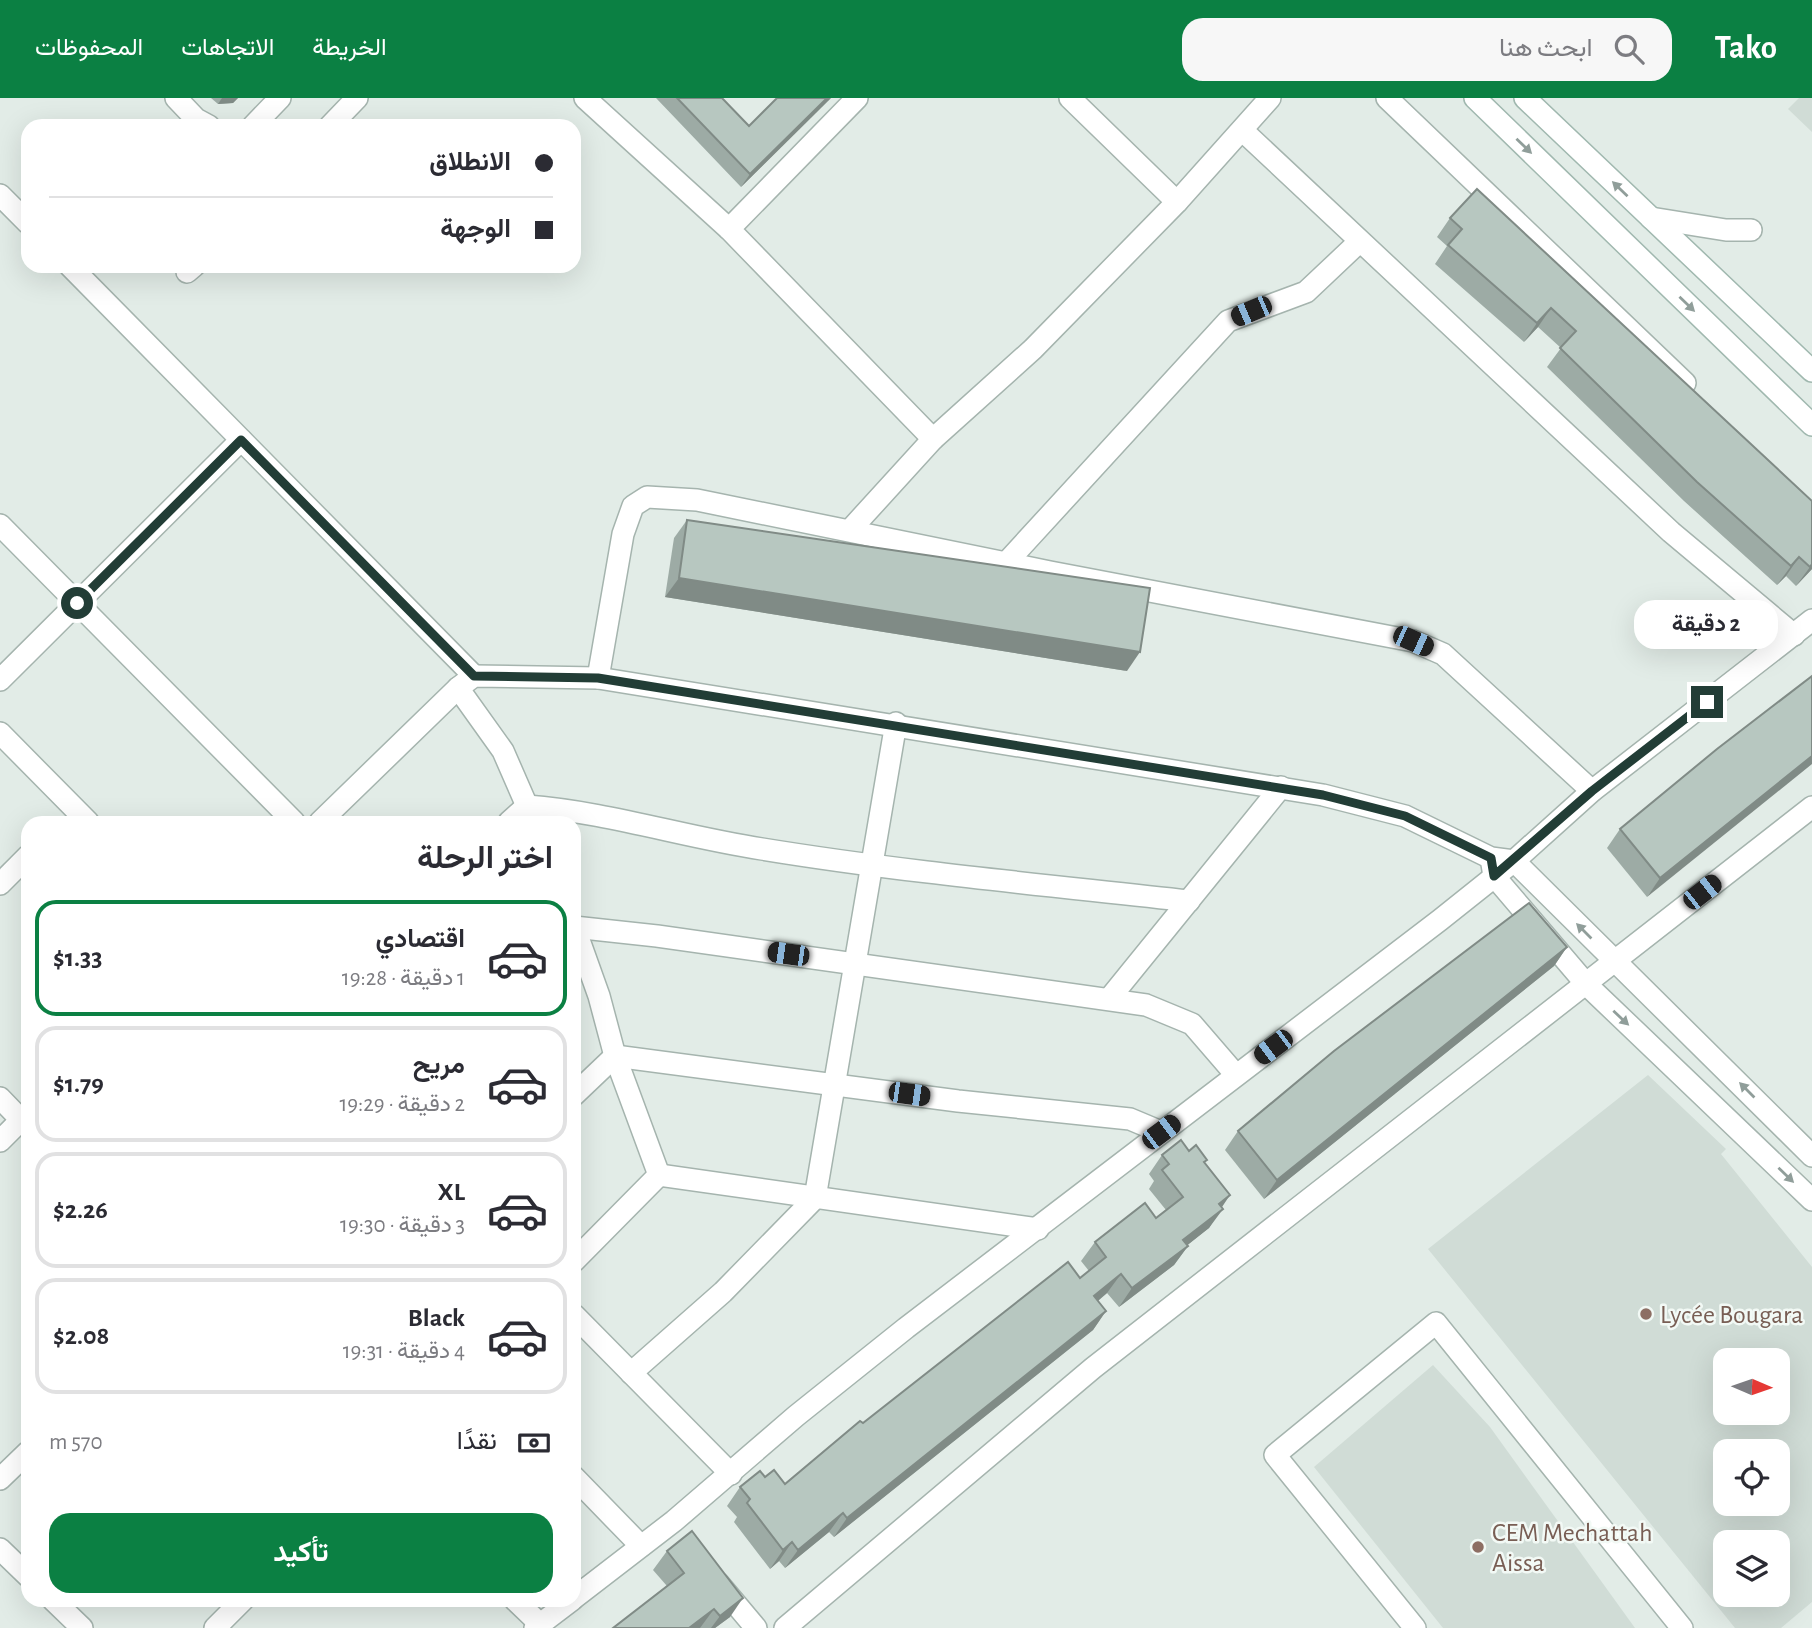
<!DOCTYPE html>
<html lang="ar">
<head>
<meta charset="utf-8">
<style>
  body { margin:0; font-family:"Alegreya Sans",Vazirmatn,sans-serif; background:#f7f7f7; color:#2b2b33; direction:rtl; height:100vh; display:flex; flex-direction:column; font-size:26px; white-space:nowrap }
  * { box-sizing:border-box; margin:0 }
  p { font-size:23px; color:#7c7c81 }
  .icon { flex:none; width:38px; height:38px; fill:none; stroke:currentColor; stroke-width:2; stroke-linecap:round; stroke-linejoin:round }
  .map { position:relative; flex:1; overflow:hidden; direction:ltr }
  .side { position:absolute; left:21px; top:718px; width:560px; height:791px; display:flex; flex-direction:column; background:#fff; border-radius:21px; box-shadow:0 7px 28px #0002; direction:rtl }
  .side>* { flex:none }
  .top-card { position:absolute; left:21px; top:21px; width:560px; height:154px; border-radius:21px; box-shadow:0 7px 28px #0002; direction:rtl; display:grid; align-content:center; height:154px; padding:0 28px; background:#fff }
  .needle { width:46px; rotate:92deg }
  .buttons { position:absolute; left:1713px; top:1250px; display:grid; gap:14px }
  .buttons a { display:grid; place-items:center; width:77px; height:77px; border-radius:14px; background:#fff; box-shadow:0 7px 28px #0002; font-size:35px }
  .end { position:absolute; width:32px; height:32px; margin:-16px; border:9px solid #223d36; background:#fff; box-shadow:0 0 0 4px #fff }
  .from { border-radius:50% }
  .bubble { position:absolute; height:49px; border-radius:21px; background:#fff; box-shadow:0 7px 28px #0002; font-size:23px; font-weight:700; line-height:49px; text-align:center; direction:rtl }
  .car { position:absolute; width:21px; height:42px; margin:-21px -10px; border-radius:9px; box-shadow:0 0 5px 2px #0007; background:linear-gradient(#222 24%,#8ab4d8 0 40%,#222 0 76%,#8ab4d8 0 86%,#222 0) }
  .top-card b { display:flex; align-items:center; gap:24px; height:66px; font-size:26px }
  .top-card b+b { border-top:2px solid #e1e1e2 }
  .top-card i { width:18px; height:18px; background:#2b2b33 }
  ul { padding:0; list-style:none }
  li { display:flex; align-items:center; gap:21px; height:116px; margin:0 14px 10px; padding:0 14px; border:4px solid #e1e1e2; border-radius:21px }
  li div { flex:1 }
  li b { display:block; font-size:26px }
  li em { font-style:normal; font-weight:700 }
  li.active { border-color:#0b8043 }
  li>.icon { width:63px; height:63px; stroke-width:1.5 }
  h2 { padding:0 28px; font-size:32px; line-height:84px }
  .pay { display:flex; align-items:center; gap:18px; height:77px; padding:0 28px; font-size:26px }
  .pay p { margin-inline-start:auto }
  .action { display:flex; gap:14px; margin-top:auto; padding:14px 28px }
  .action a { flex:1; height:80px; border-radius:21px; background:#0b8043; color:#fff; font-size:28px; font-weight:700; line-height:80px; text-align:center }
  header { display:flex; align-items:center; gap:42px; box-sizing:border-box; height:98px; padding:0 35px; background:#0b8043; color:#fff }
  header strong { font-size:33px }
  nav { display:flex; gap:38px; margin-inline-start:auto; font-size:24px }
  .search { width:490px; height:63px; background:#f7f7f7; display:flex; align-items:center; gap:18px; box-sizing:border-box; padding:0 24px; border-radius:21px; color:#7c7c81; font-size:26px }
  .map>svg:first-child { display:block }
  .built { fill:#d0dcd6; fill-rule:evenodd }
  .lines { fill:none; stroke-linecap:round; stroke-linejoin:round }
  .minor-casing { stroke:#a5b4ae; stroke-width:24 }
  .secondary-casing { stroke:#a0b8af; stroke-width:24 }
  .minor { stroke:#fff; stroke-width:21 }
  .secondary { stroke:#fff; stroke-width:21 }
  .wall { fill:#9daba5 }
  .shaded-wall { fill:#808b86 }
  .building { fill:#b7c7c0; stroke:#808b86; stroke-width:2 }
  .oneway { fill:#909e9a }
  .route { stroke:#223d36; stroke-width:9 }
  .education-dot { fill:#8d6e63; stroke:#f2f9f5; stroke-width:2.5 }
  .labels { text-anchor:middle; stroke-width:5; stroke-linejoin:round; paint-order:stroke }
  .education-label { font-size:26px; fill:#785e54; stroke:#f2f9f5; text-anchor:start }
</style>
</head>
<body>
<header>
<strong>Tako</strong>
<div class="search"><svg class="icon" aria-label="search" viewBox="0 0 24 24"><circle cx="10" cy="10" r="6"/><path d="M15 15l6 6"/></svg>ابحث هنا</div>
<nav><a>الخريطة</a><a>الاتجاهات</a><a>المحفوظات</a></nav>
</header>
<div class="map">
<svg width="1812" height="1530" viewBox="0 0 1812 1530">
  <rect width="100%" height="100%" fill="#e2ece7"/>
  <!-- built -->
  <g class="built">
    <path d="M1799,0h13v34l-24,-23z"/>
    <path d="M1648,977l78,74 -5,5 91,113v335l-31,26h-46l-307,-379zM1726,1262h52v52h-52zM1726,1353h52v52h-52zM1726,1444h52v52h-52z"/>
    <path d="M1433,1267l57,62 145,201h-192l-129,-161z"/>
  </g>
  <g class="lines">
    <!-- minor casing -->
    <g class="minor-casing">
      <g id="minor">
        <path d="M176,0l20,21 13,7"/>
        <path d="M585,0l144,131"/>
        <path d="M857,0l-128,131 204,210"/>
        <path d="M1070,0l107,104"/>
        <path d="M1387,0l298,285"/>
        <path d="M253,28l27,-28"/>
        <path d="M330,28l27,-28"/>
        <path d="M1243,33l428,401 123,103"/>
        <path d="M0,97l28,28"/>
        <path d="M1651,120l75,12h25"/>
        <path d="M70,168l404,410"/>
        <path d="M187,174l7,-6"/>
        <path d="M0,427l294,297"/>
        <path d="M851,431l82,-90 100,-90 144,-147 93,-104"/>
        <path d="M1006,465l222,-242 78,-29 53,-50"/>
        <path d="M598,580l25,-144 10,-28 14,-9 50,3 353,72 363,69 30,13 149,137"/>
        <path d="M0,582l241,-240"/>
        <path d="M458,590l45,63 31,71"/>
        <path d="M0,635l88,89"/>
        <path d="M320,724l138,-134 16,-12 124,2 725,117 82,21 86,42 23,3 298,295"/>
        <path d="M509,724l18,-16c80,6 156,31 235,43 141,23 284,36 427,52"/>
        <path d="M1492,766l2,12 93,109 225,215"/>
        <path d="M0,786l28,-28"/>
        <path d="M574,828l25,70 16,60 44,119"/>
        <path d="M574,829l83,9 489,69 46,19 44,51"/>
        <path d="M1109,901l172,-212"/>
        <path d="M574,997l41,-39 343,45 172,18 31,13"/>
        <path d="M0,1000l28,29"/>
        <path d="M0,1043l28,-28"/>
        <path d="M659,1077l379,54"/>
        <path d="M574,1163l85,-86"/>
        <path d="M574,1217l157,159"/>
        <path d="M631,1275l92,-81 92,-94 81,-475"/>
        <path d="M574,1379l67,69"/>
        <path d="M0,1381l28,-27"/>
        <path d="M0,1451l28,27"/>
        <path d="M719,1486l37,44"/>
        <path d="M574,1500l100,-77 122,-105 110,-88 534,-408 74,-59 78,-70 220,-171"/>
        <path d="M53,1502l29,28"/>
        <path d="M515,1502l25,24"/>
        <path d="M215,1530l28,-28"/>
        <path d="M535,1530l37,-28"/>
        <path d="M785,1530l308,-260 719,-561"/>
        <path d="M1415,1530l-140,-173 161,-132 246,305"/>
      </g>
    </g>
    <!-- secondary casing -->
    <g class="secondary-casing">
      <g id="secondary">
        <path d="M1475,0l337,327"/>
        <path d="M1525,0l287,273"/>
      </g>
    </g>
    <!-- minor -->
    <use href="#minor" class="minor"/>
    <!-- secondary -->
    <use href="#secondary" class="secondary"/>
  </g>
  <!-- wall -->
  <g class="wall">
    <path d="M211,0h27l-5,5 -15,1z"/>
    <path d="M656,0h66l27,28 82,-28 -90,89z"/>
    <path d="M1477,91l335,380 -16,17 -10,-10 -9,9 -93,-84 -137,-134 14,-19 -23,-21 -14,15 -89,-78 12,-18 -10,-9 13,-19z"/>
    <path d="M687,422l440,151 -462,-74 9,-59z"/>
    <path d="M1812,578l-165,221 -40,-49 13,-19z"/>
    <path d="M1567,849l-13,19 -290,233 -39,-49 13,-19z"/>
    <path d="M1189,1053l16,12 16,45 -12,20 -22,17 1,1 -14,19 -55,42 -12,-14 -9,8 8,10 -13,19 -259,207 -5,-5 -44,36 -6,-7 -9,8 -36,-47 3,-5 -10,-11 13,-19 25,-10 20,7 78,-61 217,-145 9,-7 -8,-10 14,-19 61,-24 10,-8 -17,-21 5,-8 -5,-7 13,-19z"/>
    <path d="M667,1453l63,66 -15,11h-102l54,-42 -14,-16z"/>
  </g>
  <!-- shaded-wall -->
  <g class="shaded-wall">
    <path d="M222,0h16l-5,5 -15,1z"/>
    <path d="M827,0h4l-90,89 9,-13z"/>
    <path d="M1551,210l-13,19 -14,15 13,-19z"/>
    <path d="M1799,459l-13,19 -9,9 14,-19z"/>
    <path d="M1812,466v5l-16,17 14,-19z"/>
    <path d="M679,480l461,74 -13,19 -462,-74z"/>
    <path d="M1812,658v8l-165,133 13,-19z"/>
    <path d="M1567,849l-13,19 -290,233 13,-19z"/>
    <path d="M1230,1097l-12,18 5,-4 -14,19 -39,31 13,-19 36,-36z"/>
    <path d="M1188,1148l-14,19 -55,42 13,-19z"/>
    <path d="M1121,1176l-14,19 -26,22 13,-19z"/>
    <path d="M1106,1213l-13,19 -259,207 13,-19z"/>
    <path d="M843,1415l-14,19 -44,36 13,-18z"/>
    <path d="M792,1444l-13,19 -9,8 13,-19z"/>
    <path d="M743,1500l-13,19 -15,11h-4l9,-12z"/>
    <path d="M714,1511l-14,19h-11z"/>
  </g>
  <!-- building -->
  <g class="building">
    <path d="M677,0h45l27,28 28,-28h50l-77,76z"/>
    <path d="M1477,91l335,312v63l-2,3 -11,-10 -8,9 -94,-84 -137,-134 16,-17 -25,-23 -14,15 -89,-78 14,-16 -12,-11z"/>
    <path d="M687,422l463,68 -10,64 -461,-74z"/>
    <path d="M1812,578v80l-152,122 -40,-49 97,-80z"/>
    <path d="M1529,805l38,44 -290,233 -39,-49 96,-80z"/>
    <path d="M1181,1042l8,11 7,-6 11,15 -3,2 26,33 -11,9 4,5 -40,31 5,6 -56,42 -11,-14 -27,22 12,15 -259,207 -4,-5 -45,37 -6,-8 -9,8 -36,-47 3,-4 -10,-12 20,-16 5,6 9,-7 11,14 75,-63 3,2 205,-161 12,16 26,-21 -11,-15 50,-39 11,15 27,-21 -21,-27 7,-6 -7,-9z"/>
    <path d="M692,1433l51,67 -23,18 -6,-7 -25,19h-76l71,-55 -17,-22z"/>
  </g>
  <!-- one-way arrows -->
  <defs><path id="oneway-solid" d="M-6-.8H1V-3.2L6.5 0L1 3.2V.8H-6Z" transform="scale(1.75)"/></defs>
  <g class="oneway">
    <use href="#oneway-solid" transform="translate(1524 48) rotate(44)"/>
    <use href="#oneway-solid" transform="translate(1620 91) rotate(-136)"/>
    <use href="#oneway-solid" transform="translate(1687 206) rotate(44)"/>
    <use href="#oneway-solid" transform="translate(1584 833) rotate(-135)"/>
    <use href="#oneway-solid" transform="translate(1621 920) rotate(43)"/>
    <use href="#oneway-solid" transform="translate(1747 992) rotate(-135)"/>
    <use href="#oneway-solid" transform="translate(1786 1077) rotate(44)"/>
  </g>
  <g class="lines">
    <!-- route -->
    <path class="route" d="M77,505l164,-163 233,236 124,2 725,117 82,21 86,42 3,18 98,-85 115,-89"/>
  </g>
  <!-- markers -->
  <g class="education-dot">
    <circle cx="1646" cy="1216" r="7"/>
    <circle cx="1478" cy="1449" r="7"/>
  </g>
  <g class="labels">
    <!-- education labels -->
    <g class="education-label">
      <text x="1660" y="1225">Lycée Bougara</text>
      <text x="1492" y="1443">CEM Mechattah<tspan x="1492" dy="30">Aissa</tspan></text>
    </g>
  </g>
</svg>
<div class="buttons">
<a><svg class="needle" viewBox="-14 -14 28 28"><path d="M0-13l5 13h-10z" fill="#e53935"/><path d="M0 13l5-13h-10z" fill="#7c7c81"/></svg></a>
<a><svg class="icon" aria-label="locate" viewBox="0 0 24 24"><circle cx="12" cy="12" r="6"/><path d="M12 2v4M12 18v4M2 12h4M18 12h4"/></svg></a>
<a><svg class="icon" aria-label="layers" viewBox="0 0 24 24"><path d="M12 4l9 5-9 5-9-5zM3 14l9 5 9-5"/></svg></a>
</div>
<i class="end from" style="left:77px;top:505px"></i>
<i class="end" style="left:1707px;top:604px"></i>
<div class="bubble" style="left:1634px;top:502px;width:144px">2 دقيقة</div>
<i class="car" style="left:1251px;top:213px;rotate:247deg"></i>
<i class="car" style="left:1413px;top:543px;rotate:114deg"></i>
<i class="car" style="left:1702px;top:794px;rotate:52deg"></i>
<i class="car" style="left:788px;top:856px;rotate:278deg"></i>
<i class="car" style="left:1273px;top:949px;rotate:233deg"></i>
<i class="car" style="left:909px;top:996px;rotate:98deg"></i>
<i class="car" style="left:1161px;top:1034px;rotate:53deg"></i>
<div class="top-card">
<b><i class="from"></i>الانطلاق</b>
<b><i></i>الوجهة</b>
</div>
<section class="side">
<h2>اختر الرحلة</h2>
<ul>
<li class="active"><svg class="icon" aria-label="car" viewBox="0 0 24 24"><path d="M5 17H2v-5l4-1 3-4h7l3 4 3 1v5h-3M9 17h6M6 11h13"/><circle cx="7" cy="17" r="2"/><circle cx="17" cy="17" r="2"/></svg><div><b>اقتصادي</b><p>1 دقيقة · 19:28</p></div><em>$1.33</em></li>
<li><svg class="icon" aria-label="car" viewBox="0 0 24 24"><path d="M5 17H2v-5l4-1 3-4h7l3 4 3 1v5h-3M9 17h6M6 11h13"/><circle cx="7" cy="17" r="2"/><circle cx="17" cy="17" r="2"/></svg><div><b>مريح</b><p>2 دقيقة · 19:29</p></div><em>$1.79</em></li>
<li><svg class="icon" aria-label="car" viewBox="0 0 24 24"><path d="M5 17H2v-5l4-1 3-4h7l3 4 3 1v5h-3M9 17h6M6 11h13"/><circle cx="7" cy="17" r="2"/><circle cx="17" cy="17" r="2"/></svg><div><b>XL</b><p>3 دقيقة · 19:30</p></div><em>$2.26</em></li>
<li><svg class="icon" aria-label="car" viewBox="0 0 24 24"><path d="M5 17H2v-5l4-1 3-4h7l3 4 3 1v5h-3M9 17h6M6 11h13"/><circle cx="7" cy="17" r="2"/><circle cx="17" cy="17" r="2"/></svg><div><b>Black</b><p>4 دقيقة · 19:31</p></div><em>$2.08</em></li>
</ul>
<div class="pay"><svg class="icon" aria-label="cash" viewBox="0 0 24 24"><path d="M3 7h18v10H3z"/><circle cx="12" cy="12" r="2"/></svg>نقدًا<p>570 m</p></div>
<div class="action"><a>تأكيد</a></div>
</section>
</div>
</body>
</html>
